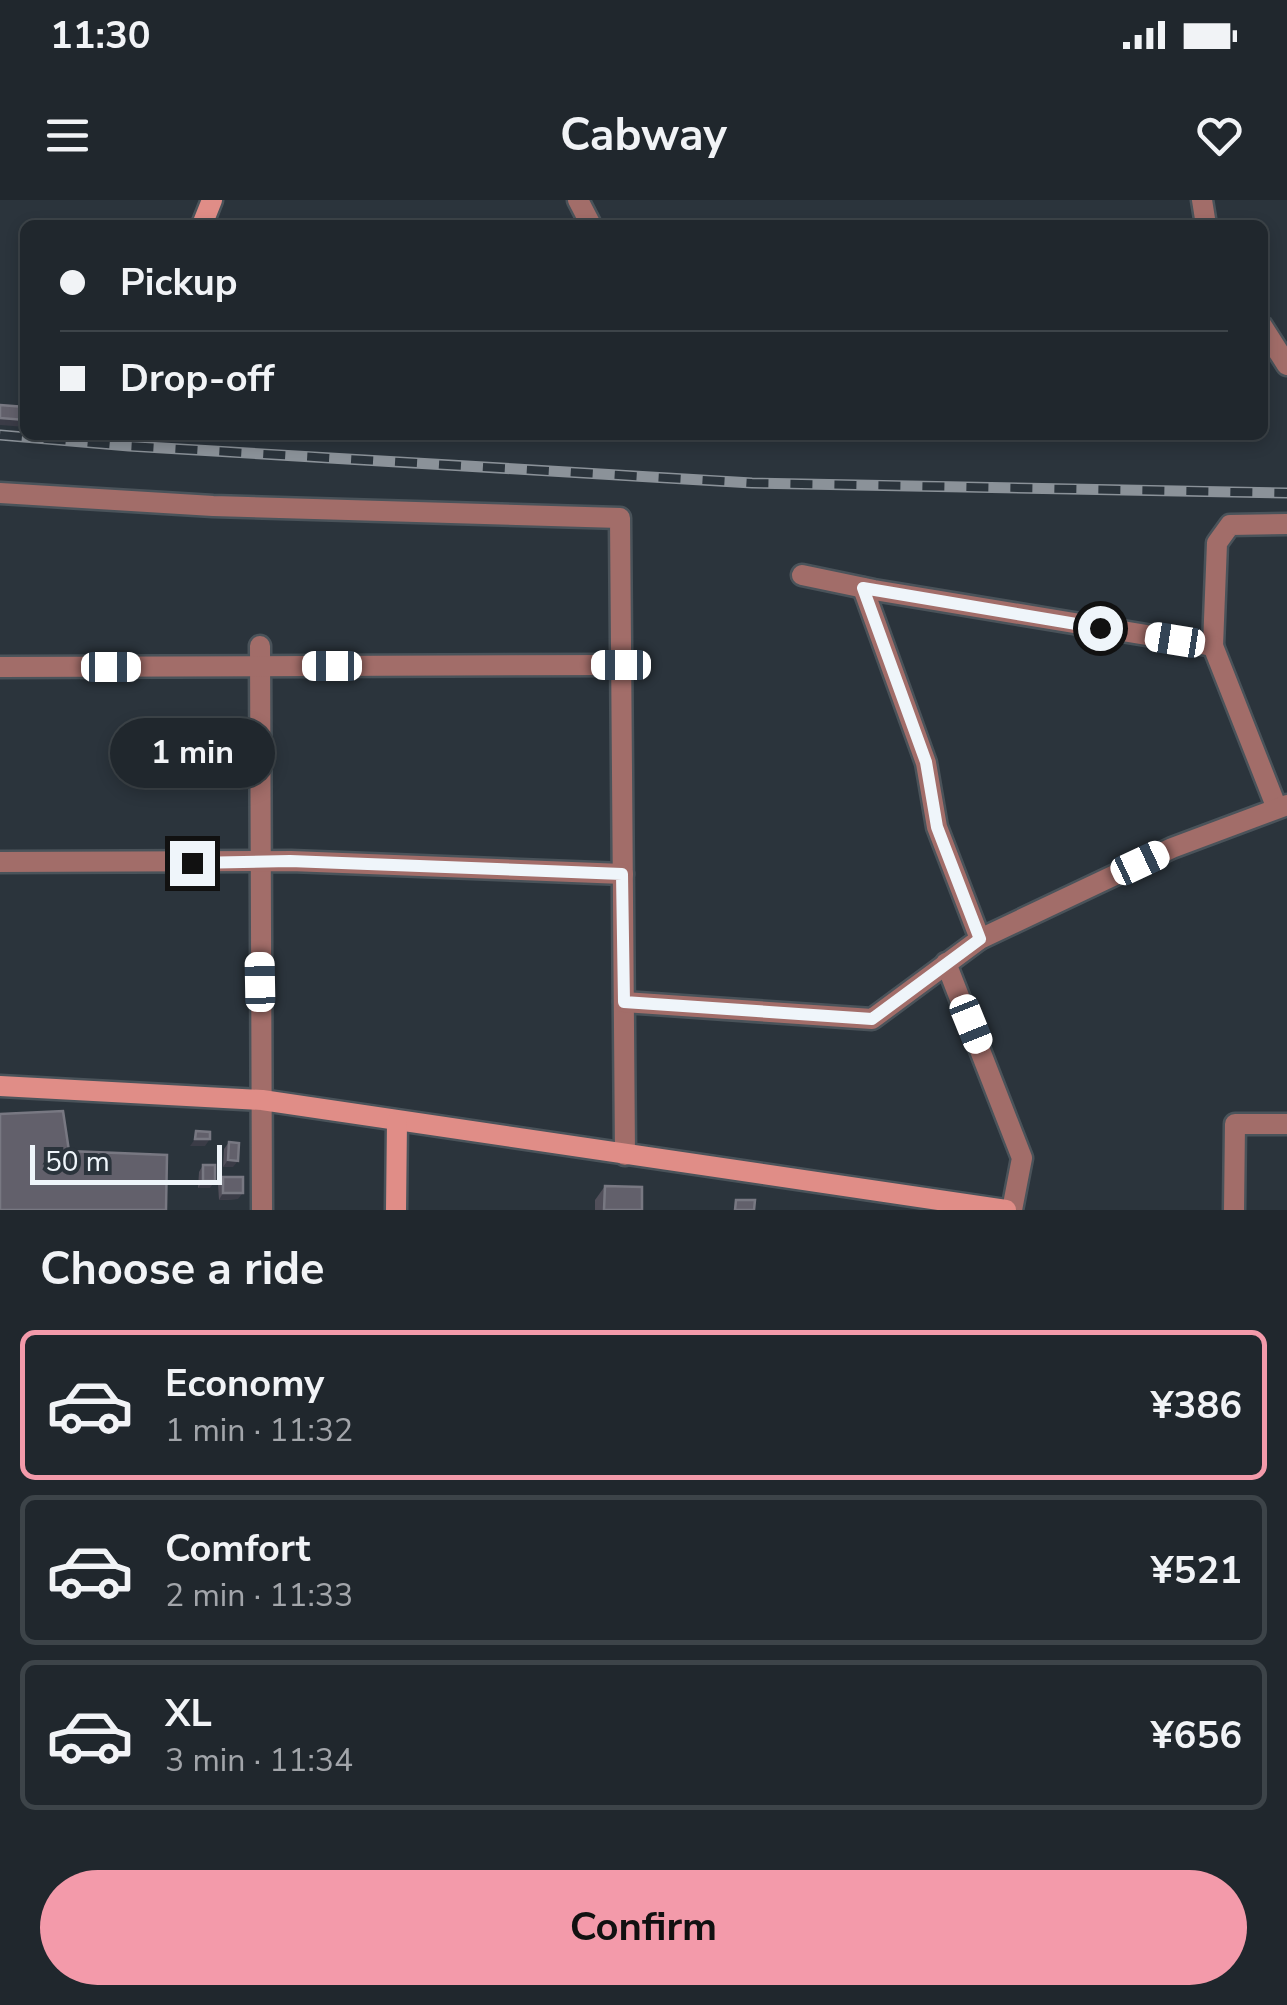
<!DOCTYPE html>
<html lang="en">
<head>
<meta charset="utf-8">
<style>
  body { margin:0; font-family:"Nunito Sans",sans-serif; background:#2d3339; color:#f1f3f6; height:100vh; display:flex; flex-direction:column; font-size:38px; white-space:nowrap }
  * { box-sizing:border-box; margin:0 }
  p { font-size:32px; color:#a2a5aa }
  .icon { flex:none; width:55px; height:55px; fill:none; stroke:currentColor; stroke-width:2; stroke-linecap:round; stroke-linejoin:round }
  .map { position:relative; height:1010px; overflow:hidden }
  .drawer { display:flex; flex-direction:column; background:#20272d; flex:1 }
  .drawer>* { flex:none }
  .hud { position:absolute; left:20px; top:20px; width:1248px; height:220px; border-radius:15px; box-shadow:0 5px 15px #0003,0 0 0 2px #3d4449; display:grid; align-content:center; height:220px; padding:0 40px; background:#20272d }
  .scale { position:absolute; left:30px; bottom:25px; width:192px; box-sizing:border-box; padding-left:10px; border:5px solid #eff5fa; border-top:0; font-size:28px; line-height:35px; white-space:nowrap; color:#eff5fa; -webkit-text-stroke:8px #2b343c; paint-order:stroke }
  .end { position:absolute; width:45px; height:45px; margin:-22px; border:12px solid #eff5fa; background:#111; box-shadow:0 0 0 5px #111 }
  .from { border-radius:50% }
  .bubble { position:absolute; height:70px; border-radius:35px; background:#20272d; box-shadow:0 5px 15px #0003,0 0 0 2px #3d4449; font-size:32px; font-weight:700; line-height:70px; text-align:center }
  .car { position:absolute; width:30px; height:60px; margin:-30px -15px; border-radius:12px; box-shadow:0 0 8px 2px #0007; background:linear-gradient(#fff 24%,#345 0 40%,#fff 0 76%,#345 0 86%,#fff 0) }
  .hud b { display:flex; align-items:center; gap:35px; height:95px; font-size:38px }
  .hud b+b { border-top:2px solid #3d4449 }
  .hud i { width:25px; height:25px; background:#f1f3f6 }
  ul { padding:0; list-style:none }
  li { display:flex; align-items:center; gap:30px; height:150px; margin:0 20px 15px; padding:0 20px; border:5px solid #3d4449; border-radius:15px }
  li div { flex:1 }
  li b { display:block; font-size:38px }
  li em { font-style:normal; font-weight:700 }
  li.current { border-color:#f39aaa }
  li>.icon { width:90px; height:90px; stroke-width:1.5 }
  h2 { padding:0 40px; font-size:45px; line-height:120px }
  .button { display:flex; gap:20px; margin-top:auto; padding:20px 40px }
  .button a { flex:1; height:115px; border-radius:60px; background:#f39aaa; color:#111; font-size:40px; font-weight:700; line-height:115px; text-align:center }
  .status { display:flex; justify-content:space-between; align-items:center; height:70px; padding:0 50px; background:#20272d; direction:ltr }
  .status svg { height:28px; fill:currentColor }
  header { display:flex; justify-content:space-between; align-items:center; height:130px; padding:0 40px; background:#20272d; font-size:45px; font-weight:700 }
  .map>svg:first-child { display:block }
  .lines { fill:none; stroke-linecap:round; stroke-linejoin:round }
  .street-casing { stroke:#4a535a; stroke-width:25 }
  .secondary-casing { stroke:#4a535a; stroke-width:25 }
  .street { stroke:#a26d69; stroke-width:20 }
  .secondary { stroke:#e08d87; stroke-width:20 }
  .rail-casing { stroke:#8b9299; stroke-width:11 }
  .rail { stroke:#2b343c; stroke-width:8; stroke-dasharray:22; stroke-linecap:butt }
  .wall { fill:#514f5a }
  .shaded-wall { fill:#3b3c47 }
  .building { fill:#62606b; stroke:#787882; stroke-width:2.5 }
  .route { stroke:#eff5fa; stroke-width:12 }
</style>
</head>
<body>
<div class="status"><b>11:30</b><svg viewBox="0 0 49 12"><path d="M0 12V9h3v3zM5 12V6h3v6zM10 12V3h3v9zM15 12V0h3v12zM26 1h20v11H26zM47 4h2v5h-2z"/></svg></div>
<header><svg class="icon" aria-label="menu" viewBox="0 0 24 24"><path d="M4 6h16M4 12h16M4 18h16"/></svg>Cabway<svg class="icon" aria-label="heart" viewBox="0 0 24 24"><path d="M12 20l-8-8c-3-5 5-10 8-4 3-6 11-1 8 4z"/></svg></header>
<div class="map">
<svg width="1287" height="1010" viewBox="0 0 1287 1010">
  <rect width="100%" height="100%" fill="#2b343c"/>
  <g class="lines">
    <!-- street casing -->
    <g class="street-casing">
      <g id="street">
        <path d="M578,0l13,25"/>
        <path d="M1202,0l4,25"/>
        <path d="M1262,126l25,39"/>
        <path d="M0,293l213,13 407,12 5,637"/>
        <path d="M802,375l72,15 339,56 4,-103 13,-18 57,-1"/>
        <path d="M863,388l63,175 11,64 43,112"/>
        <path d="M260,446l2,564"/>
        <path d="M1213,446l63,160"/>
        <path d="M0,467l621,-2"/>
        <path d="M0,662l291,-1 332,13"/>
        <path d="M946,763l76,195 -10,52"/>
        <path d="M624,802l248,17 108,-80 192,-91 115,-43"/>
        <path d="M1234,1010l1,-86h52"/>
      </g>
    </g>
    <!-- secondary casing -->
    <g class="secondary-casing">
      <g id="secondary">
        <path d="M202,25l10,-25"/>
        <path d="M0,886l262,14 744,110"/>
        <path d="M396,1010l1,-88"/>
      </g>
    </g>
    <!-- street -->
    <use href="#street" class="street"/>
    <!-- secondary -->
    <use href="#secondary" class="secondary"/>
    <!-- rail casing -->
    <g class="rail-casing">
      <path id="rail" d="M0,235l129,11 623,37 535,10"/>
    </g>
    <!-- rail -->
    <use href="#rail" class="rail"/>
  </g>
  <!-- wall -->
  <g class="wall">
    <path d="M229,942l4,25h-10l1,-18z"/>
    <path d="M203,965l7,23h-12l1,-16z"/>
    <path d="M223,977l15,22 -19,1 -1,-16z"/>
    <path d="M605,986l37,24h-47v-10z"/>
  </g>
  <!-- shaded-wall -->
  <g class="shaded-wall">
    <path d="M0,218l25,2v7l-25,-2z"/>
    <path d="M195,939h15l-5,7h-15z"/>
    <path d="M228,960l10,1 -5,6h-10z"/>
    <path d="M203,981h12l-5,7h-12z"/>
    <path d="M223,993h20l-5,6 -19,1z"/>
  </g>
  <!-- building -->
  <g class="building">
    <path d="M0,205l25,2v13l-25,-2z"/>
    <path d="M63,911l6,40 98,4 -1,55h-166v-96z"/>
    <path d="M196,931l14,1v7h-15z"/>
    <path d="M229,942l10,1 -1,18 -10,-1z"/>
    <rect x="203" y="965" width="12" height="16"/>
    <rect x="223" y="977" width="20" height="16"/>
    <path d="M605,986l37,1v23h-38z"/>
    <path d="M736,1000h19l-1,10h-19z"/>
  </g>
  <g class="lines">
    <!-- route -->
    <path class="route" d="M192,663l98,-2 332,13 2,128 248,17 108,-80 -43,-112 -11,-65 -63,-174 237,40"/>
  </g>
</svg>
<div class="scale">50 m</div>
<i class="end from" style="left:1100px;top:428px"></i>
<i class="end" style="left:192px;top:663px"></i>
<div class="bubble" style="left:110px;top:518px;width:165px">1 min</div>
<i class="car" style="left:1175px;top:440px;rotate:279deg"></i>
<i class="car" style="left:621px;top:465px;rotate:270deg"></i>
<i class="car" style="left:332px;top:466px;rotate:270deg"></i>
<i class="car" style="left:111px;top:467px;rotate:90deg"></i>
<i class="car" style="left:1140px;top:663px;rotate:65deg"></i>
<i class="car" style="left:260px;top:782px;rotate:359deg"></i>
<i class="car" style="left:971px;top:824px;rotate:158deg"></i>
<div class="hud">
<b><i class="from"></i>Pickup</b>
<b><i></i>Drop-off</b>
</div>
</div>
<section class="drawer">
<h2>Choose a ride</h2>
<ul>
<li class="current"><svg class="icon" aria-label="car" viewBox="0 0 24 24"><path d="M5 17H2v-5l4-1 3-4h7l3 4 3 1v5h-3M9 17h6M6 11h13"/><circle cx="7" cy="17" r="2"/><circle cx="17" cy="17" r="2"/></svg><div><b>Economy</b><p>1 min · 11:32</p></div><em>¥386</em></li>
<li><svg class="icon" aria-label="car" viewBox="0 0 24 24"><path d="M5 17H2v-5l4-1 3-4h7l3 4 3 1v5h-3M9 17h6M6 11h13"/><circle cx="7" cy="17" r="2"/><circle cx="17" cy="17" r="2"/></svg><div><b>Comfort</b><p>2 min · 11:33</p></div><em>¥521</em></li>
<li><svg class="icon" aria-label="car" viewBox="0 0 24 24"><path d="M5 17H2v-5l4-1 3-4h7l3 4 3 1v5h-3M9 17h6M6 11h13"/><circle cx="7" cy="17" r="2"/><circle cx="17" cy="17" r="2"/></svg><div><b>XL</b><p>3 min · 11:34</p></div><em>¥656</em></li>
</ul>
<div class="button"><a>Confirm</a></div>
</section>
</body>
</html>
